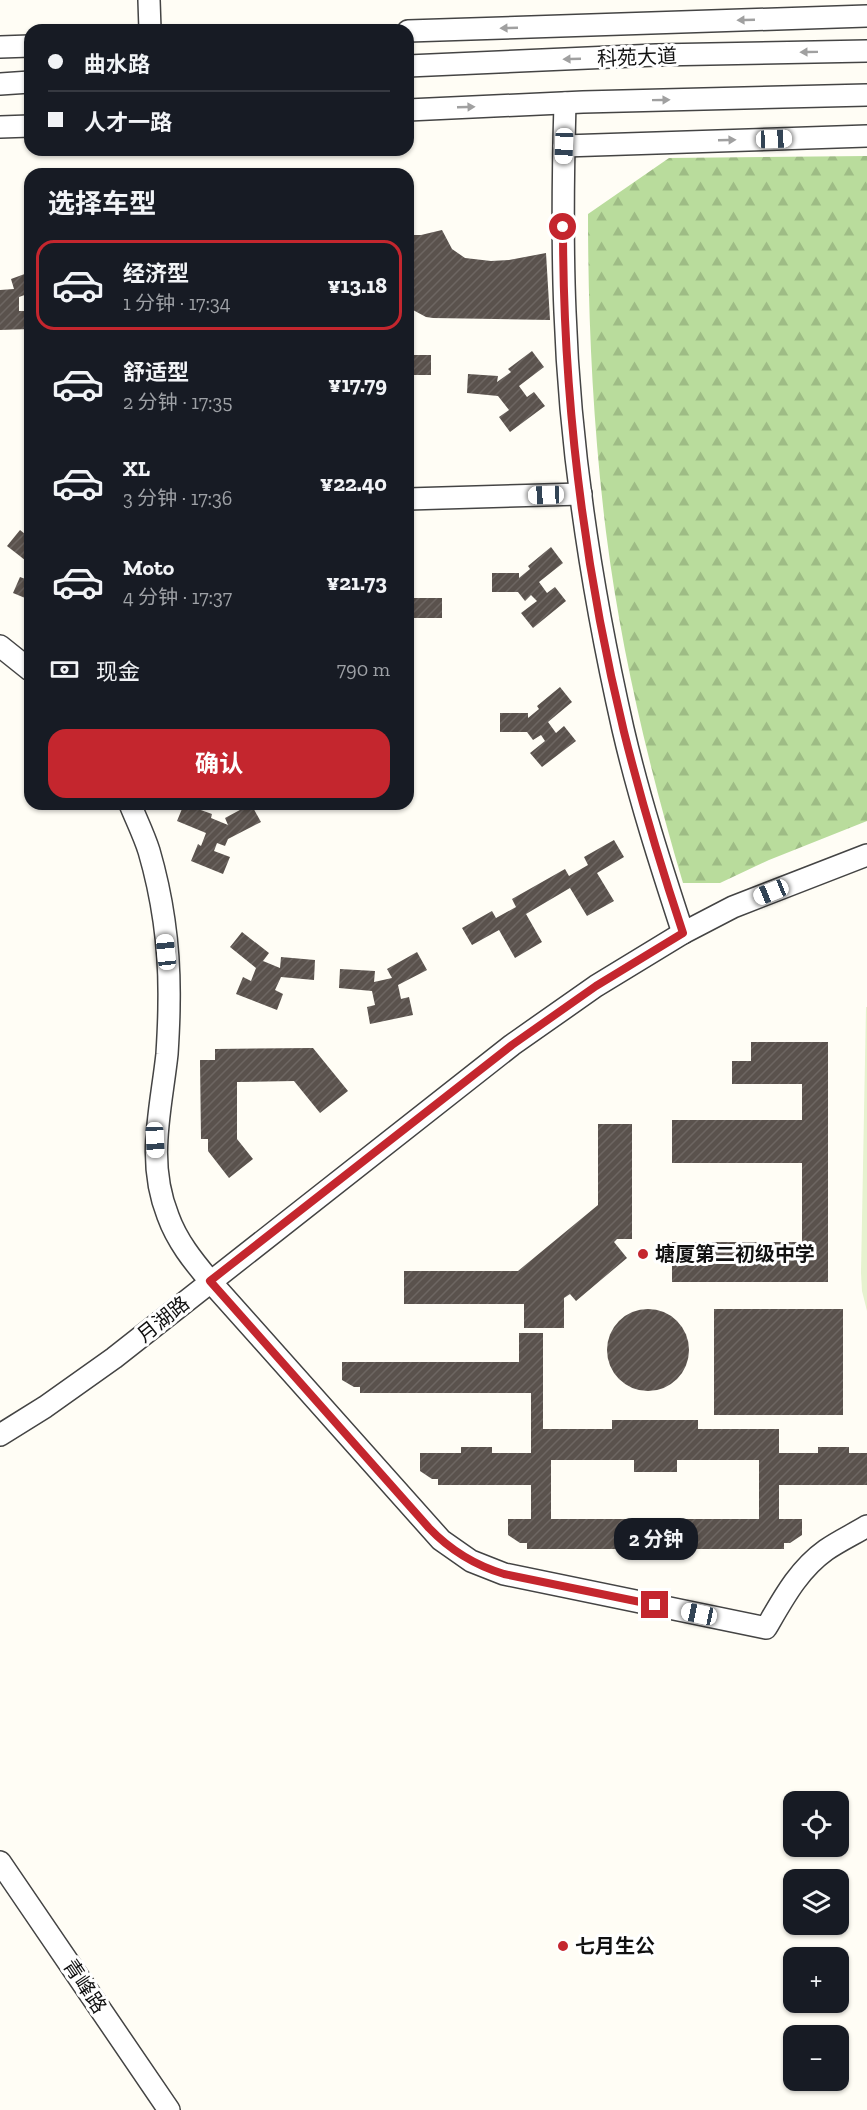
<!DOCTYPE html>
<html lang="zh">
<head>
<meta charset="utf-8">
<style>
  body { margin:0; font-family:"Zilla Slab","Noto Sans SC",serif; background:#20242c; color:#f1f3f6; height:100vh; display:flex; flex-direction:column; font-size:22px; white-space:nowrap }
  * { box-sizing:border-box; margin:0 }
  p { font-size:20px; color:#9ea1a6 }
  .icon { flex:none; width:33px; height:33px; fill:none; stroke:currentColor; stroke-width:2; stroke-linecap:round; stroke-linejoin:round }
  .map { position:relative; flex:1; overflow:hidden }
  .details { position:absolute; left:24px; top:168px; width:390px; height:642px; display:flex; flex-direction:column; background:#171b24; border-radius:18px; box-shadow:0 2px 4px #0004 }
  .details>* { flex:none }
  .top-card { position:absolute; left:24px; top:24px; width:390px; height:132px; border-radius:18px; box-shadow:0 2px 4px #0004; display:grid; align-content:center; height:132px; padding:0 24px; background:#171b24 }
  .buttons { position:absolute; left:783px; top:1791px; display:grid; gap:12px }
  .buttons a { display:grid; place-items:center; width:66px; height:66px; border-radius:12px; background:#171b24; box-shadow:0 2px 4px #0004; font-size:30px }
  .end { position:absolute; width:27px; height:27px; margin:-14px; border:8px solid #c4262e; background:#fff; box-shadow:0 0 0 3px #fff }
  .from { border-radius:50% }
  .bubble { position:absolute; height:42px; border-radius:18px; background:#171b24; box-shadow:0 2px 4px #0004; font-size:20px; font-weight:700; line-height:42px; text-align:center }
  .car { position:absolute; width:18px; height:36px; margin:-18px -9px; border-radius:8px; box-shadow:0 0 4px 2px #0007; background:linear-gradient(#fff 24%,#345 0 40%,#fff 0 76%,#345 0 86%,#fff 0) }
  .top-card b { display:flex; align-items:center; gap:21px; height:57px; font-size:22px }
  .top-card b+b { border-top:2px solid #363941 }
  .top-card i { width:15px; height:15px; background:#f1f3f6 }
  ul { padding:0; list-style:none }
  li { display:flex; align-items:center; gap:18px; height:90px; margin:0 12px 9px; padding:0 12px; border:3px solid transparent; border-radius:18px }
  li div { flex:1 }
  li b { display:block; font-size:22px }
  li em { font-style:normal; font-weight:700 }
  li.on { border-color:#c4262e }
  li>.icon { width:54px; height:54px; stroke-width:1.5 }
  h2 { padding:0 24px; font-size:27px; line-height:72px }
  .pay { display:flex; align-items:center; gap:15px; height:66px; padding:0 24px; font-size:22px }
  .pay p { margin-inline-start:auto }
  .primary-button { display:flex; gap:12px; margin-top:auto; padding:12px 24px }
  .primary-button a { flex:1; height:69px; border-radius:18px; background:#c4262e; color:#fff; font-size:24px; font-weight:700; line-height:69px; text-align:center }
  .map>svg:first-child { display:block }
  .forest { fill:url(#forest-firs) }
  .pitch { fill:#e6f2cf }
  .building { fill:url(#building-hatch) }
  .lines { fill:none; stroke-linecap:round; stroke-linejoin:round }
  .minor-casing { stroke:#444; stroke-width:24 }
  .minor { stroke:#fff; stroke-width:21 }
  .oneway { fill:#a0a0a0 }
  .route { stroke:#c4262e; stroke-width:8 }
  .poi-dot { fill:#c4262e; stroke:#fff; stroke-width:2 }
  .labels { text-anchor:middle; stroke-width:6; stroke-linejoin:round; paint-order:stroke }
  .street-label { font-size:20px; fill:#111; stroke:#fff }
  .poi-label { font-size:20px; font-weight:bold; fill:#111; stroke:#fff; text-anchor:start }
</style>
</head>
<body>
<div class="map">
<svg width="867" height="2110" viewBox="0 0 867 2110">
  <defs>
    <pattern id="forest-firs" width="22" height="20" patternUnits="userSpaceOnUse" patternTransform="scale(1.5)"><rect width="22" height="20" fill="#b9dc9c"/><path d="M5 1l3.5 6h-7zM16 11l3.5 6h-7z" fill="#9ebc85"/></pattern>
    <pattern id="building-hatch" width="6" height="6" patternUnits="userSpaceOnUse" patternTransform="scale(1.5)"><rect width="6" height="6" fill="#5a524d"/><path d="M-1 1l2-2M0 6l6-6M5 7l2-2" fill="none" stroke="#6d6662"/></pattern>
  </defs>
  <rect width="100%" height="100%" fill="#fffdf5"/>
  <!-- forest -->
  <path class="forest" d="M867,156v665l-98,39 -49,23h-37c-34,-115 -62,-232 -77,-351 -13,-106 -18,-212 -18,-318l81,-56z"/>
  <!-- pitch -->
  <path class="pitch" d="M866,1007h1v304l-5,-20 -1,-18z"/>
  <!-- building -->
  <g class="building">
    <path d="M442,230l10,19 13,9 26,3 18,-1 37,-7 4,67 -117,-2 -7,-1 -13,-7 -5,-5v-70h13z"/>
    <path d="M30,272v21l-11,4v14h11v18l-30,1v-40l14,-1 -3,-10z"/>
    <path d="M532,351l12,16 -25,19 8,11 7,-5 11,14 -35,26 -11,-15 10,-7 -11,-14 -31,-3 1,-19 30,2 -1,6 14,-10 -3,-3z"/>
    <rect x="408" y="355" width="23" height="20"/>
    <path d="M20,530l10,8v26l-23,-18z"/>
    <path d="M551,547l12,16 -24,19 8,11 8,-6 11,14 -33,27 -12,-15 16,-12 -6,-6 -6,6 -7,-9h-26v-19h27v5l11,-9 -2,-3z"/>
    <path d="M30,575v25l-17,-7 7,-16 8,3z"/>
    <path d="M408,598h34v20h-30v32h-4z"/>
    <path d="M560,687l12,15 -24,20 8,11 8,-7 12,15 -34,26 -12,-14 15,-12 -4,-6 -8,5 -6,-8h-27v-19h28v5l11,-9 -2,-3z"/>
    <path d="M184,804l28,10 -1,4 17,7 -3,-7 26,-14 10,18 -33,17 -3,7 -8,-3 -3,8 16,6 -7,17 -32,-13 7,-17 3,2 5,-13 -29,-12z"/>
    <path d="M614,840l10,17 -27,16 17,28 -27,15 -17,-28 -44,26 16,28 -27,16 -16,-28 -27,15 -10,-17 30,-17 4,7 20,-11 -4,-8 53,-30 4,7 19,-11 -4,-8z"/>
    <path d="M242,932l27,21 -6,8 17,7 1,-11 34,3 -1,20 -33,-3 -6,13 8,4 -6,16 -41,-16 7,-17 8,4 5,-13 -26,-21z"/>
    <path d="M417,952l10,18 -29,15 3,14 8,-2 4,18 -43,9 -3,-17 8,-2 -3,-14 -33,-3 1,-19 35,2 -1,11 18,-4 -5,-9z"/>
    <path d="M751,1042h77v240h-156v-40h130v-79h-130v-43h130v-36h-70v-23h19z"/>
    <path d="M313,1048l35,43 -28,22 -26,-32 -57,1v57l16,20 -24,19 -21,-27v-12h-7l-1,-79h15v-11z"/>
    <path d="M598,1124h34v115h-15l-3,3 13,16 -51,43 -6,-7 -6,4v30h-40v-24h-120v-33h114l80,-66z"/>
    <circle cx="648" cy="1350" r="41"/>
    <rect x="714" y="1309" width="129" height="106"/>
    <path d="M519,1333h24v96h69v-9h86v9h81v24h39v-6h31v6h18v32h-88v34h23v16l-12,8h-6v6h-108v-30h83v-59h-82v12h-43v-12h-83v59h83v30h-107v-6h-7l-12,-8v-16h23v-34h-93v-6h-6l-12,-8v-18h41v-6h31v6h39v-60h-171v-6h-6l-12,-7v-18h177z"/>
  </g>
  <g class="lines">
    <!-- minor casing -->
    <g class="minor-casing">
      <g id="minor">
        <path d="M149,0l1,30"/>
        <path d="M408,31l459,-15"/>
        <path d="M0,47l30,-1"/>
        <path d="M408,66l248,-11 211,-4"/>
        <path d="M0,84l30,-2"/>
        <path d="M565,103c-2,70 -3,139 0,209 5,140 27,280 58,417 16,69 38,137 60,204"/>
        <path d="M408,110l175,-8 284,-7"/>
        <path d="M0,127l30,-1"/>
        <path d="M564,146l303,-10"/>
        <path d="M408,499l173,-5"/>
        <path d="M0,646l30,24"/>
        <path d="M130,804c6,15 14,31 19,47 14,48 21,102 20,153 0,17 -1,34 -2,50 -6,56 -21,107 1,162 9,25 25,45 42,65l231,259 30,21 33,13 262,54c17,-29 32,-58 60,-78 13,-9 28,-16 41,-24"/>
        <path d="M0,1435l45,-28 69,-49 398,-313 84,-59 87,-53 50,-26 134,-52"/>
        <path d="M0,1862l169,248"/>
      </g>
    </g>
    <!-- minor -->
    <use href="#minor" class="minor"/>
  </g>
  <!-- one-way arrows -->
  <defs><path id="oneway-solid" d="M-6-.8H1V-3.2L6.5 0L1 3.2V.8H-6Z" transform="scale(1.5)"/></defs>
  <g class="oneway">
    <use href="#oneway-solid" transform="translate(746 20) rotate(178)"/>
    <use href="#oneway-solid" transform="translate(509 28) rotate(178)"/>
    <use href="#oneway-solid" transform="translate(809 52) rotate(179)"/>
    <use href="#oneway-solid" transform="translate(572 59) rotate(178)"/>
    <use href="#oneway-solid" transform="translate(661 100) rotate(-1)"/>
    <use href="#oneway-solid" transform="translate(466 107) rotate(-2)"/>
    <use href="#oneway-solid" transform="translate(727 140) rotate(-2)"/>
  </g>
  <g class="lines">
    <!-- route -->
    <path class="route" d="M563,227c0,169 21,341 61,505 17,68 37,135 59,201l-87,53 -84,59 -302,236 219,247c22,23 45,37 75,46l151,31"/>
  </g>
  <!-- markers -->
  <g class="poi-dot">
    <circle cx="643" cy="1254" r="6"/>
    <circle cx="563" cy="1946" r="6"/>
  </g>
  <g class="labels">
    <!-- street labels -->
    <g class="street-label">
      <text transform="translate(637 57) rotate(-2)" y="7">科苑大道</text>
      <text transform="translate(163 1319) rotate(-39)" y="7">月湖路</text>
      <text transform="translate(85 1986) rotate(56)" y="7">青峰路</text>
    </g>
    <!-- poi labels -->
    <g class="poi-label">
      <text x="655" y="1261">塘厦第二初级中学</text>
      <text x="575" y="1953">七月生公</text>
    </g>
  </g>
</svg>
<div class="buttons">
<a><svg class="icon" aria-label="locate" viewBox="0 0 24 24"><circle cx="12" cy="12" r="6"/><path d="M12 2v4M12 18v4M2 12h4M18 12h4"/></svg></a>
<a><svg class="icon" aria-label="layers" viewBox="0 0 24 24"><path d="M12 4l9 5-9 5-9-5zM3 14l9 5 9-5"/></svg></a>
<a>+</a>
<a>−</a>
</div>
<i class="end from" style="left:563px;top:227px"></i>
<i class="end" style="left:655px;top:1605px"></i>
<div class="bubble" style="left:614px;top:1518px;width:84px">2 分钟</div>
<i class="car" style="left:774px;top:139px;rotate:88deg"></i>
<i class="car" style="left:564px;top:146px;rotate:182deg"></i>
<i class="car" style="left:546px;top:495px;rotate:268deg"></i>
<i class="car" style="left:771px;top:892px;rotate:248deg"></i>
<i class="car" style="left:166px;top:952px;rotate:354deg"></i>
<i class="car" style="left:155px;top:1140px;rotate:177deg"></i>
<i class="car" style="left:699px;top:1614px;rotate:282deg"></i>
<div class="top-card">
<b><i class="from"></i>曲水路</b>
<b><i></i>人才一路</b>
</div>
<section class="details">
<h2>选择车型</h2>
<ul>
<li class="on"><svg class="icon" aria-label="car" viewBox="0 0 24 24"><path d="M5 17H2v-5l4-1 3-4h7l3 4 3 1v5h-3M9 17h6M6 11h13"/><circle cx="7" cy="17" r="2"/><circle cx="17" cy="17" r="2"/></svg><div><b>经济型</b><p>1 分钟 · 17:34</p></div><em>¥13.18</em></li>
<li><svg class="icon" aria-label="car" viewBox="0 0 24 24"><path d="M5 17H2v-5l4-1 3-4h7l3 4 3 1v5h-3M9 17h6M6 11h13"/><circle cx="7" cy="17" r="2"/><circle cx="17" cy="17" r="2"/></svg><div><b>舒适型</b><p>2 分钟 · 17:35</p></div><em>¥17.79</em></li>
<li><svg class="icon" aria-label="car" viewBox="0 0 24 24"><path d="M5 17H2v-5l4-1 3-4h7l3 4 3 1v5h-3M9 17h6M6 11h13"/><circle cx="7" cy="17" r="2"/><circle cx="17" cy="17" r="2"/></svg><div><b>XL</b><p>3 分钟 · 17:36</p></div><em>¥22.40</em></li>
<li><svg class="icon" aria-label="car" viewBox="0 0 24 24"><path d="M5 17H2v-5l4-1 3-4h7l3 4 3 1v5h-3M9 17h6M6 11h13"/><circle cx="7" cy="17" r="2"/><circle cx="17" cy="17" r="2"/></svg><div><b>Moto</b><p>4 分钟 · 17:37</p></div><em>¥21.73</em></li>
</ul>
<div class="pay"><svg class="icon" aria-label="cash" viewBox="0 0 24 24"><path d="M3 7h18v10H3z"/><circle cx="12" cy="12" r="2"/></svg>现金<p>790 m</p></div>
<div class="primary-button"><a>确认</a></div>
</section>
</div>
</body>
</html>
